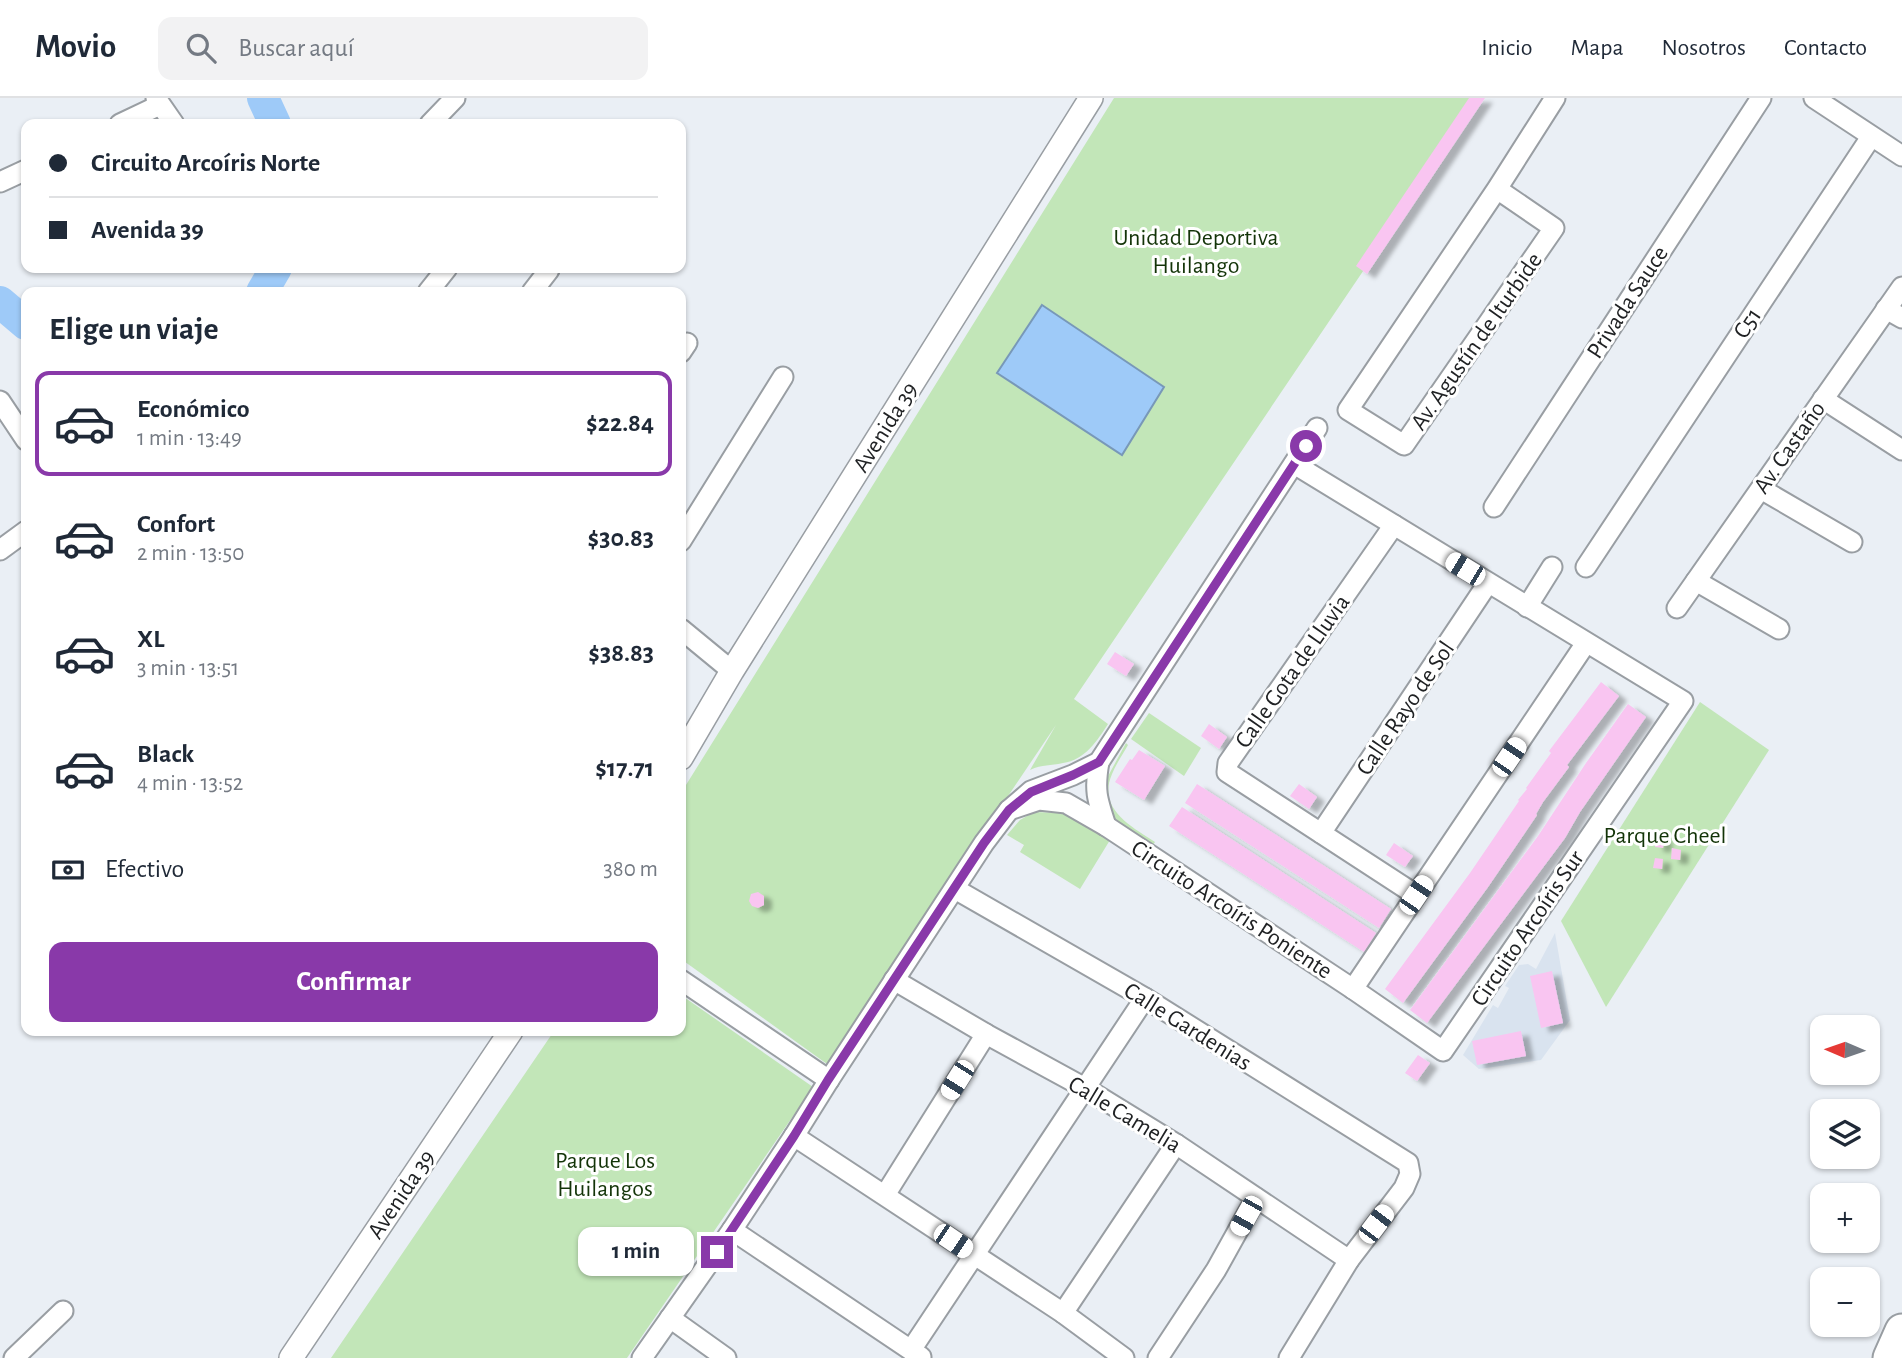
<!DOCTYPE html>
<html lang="es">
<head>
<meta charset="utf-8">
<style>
  body { margin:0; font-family:"Alegreya Sans",sans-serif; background:#f2f2f3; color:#1f2937; height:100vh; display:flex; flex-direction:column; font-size:26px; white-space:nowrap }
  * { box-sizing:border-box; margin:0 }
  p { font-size:23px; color:#747a83 }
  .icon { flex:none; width:38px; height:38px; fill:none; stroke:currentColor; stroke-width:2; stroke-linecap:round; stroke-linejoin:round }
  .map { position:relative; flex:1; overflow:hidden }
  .panel { position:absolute; left:21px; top:189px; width:665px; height:749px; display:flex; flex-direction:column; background:#fff; border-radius:14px; box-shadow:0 2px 5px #0004 }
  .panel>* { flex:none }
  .guide { position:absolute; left:21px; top:21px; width:665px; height:154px; border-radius:14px; box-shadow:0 2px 5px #0004; display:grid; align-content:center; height:154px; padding:0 28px; background:#fff }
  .needle { width:46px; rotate:272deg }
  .buttons { position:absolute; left:1810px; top:917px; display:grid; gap:14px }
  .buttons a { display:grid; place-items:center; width:70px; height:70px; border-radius:14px; background:#fff; box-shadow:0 2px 5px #0004; font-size:35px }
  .end { position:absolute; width:32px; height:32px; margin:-16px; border:9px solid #8939a9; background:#fff; box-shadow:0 0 0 4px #fff }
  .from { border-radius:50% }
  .bubble { position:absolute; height:49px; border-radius:14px; background:#fff; box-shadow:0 2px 5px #0004; font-size:23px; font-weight:700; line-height:49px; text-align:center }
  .car { position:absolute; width:21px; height:42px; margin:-21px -10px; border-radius:9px; box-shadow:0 0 5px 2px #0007; background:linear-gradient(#fff 24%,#345 0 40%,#fff 0 76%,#345 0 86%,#fff 0) }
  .guide b { display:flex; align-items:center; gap:24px; height:66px; font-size:26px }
  .guide b+b { border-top:2px solid #e0e1e3 }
  .guide i { width:18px; height:18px; background:#1f2937 }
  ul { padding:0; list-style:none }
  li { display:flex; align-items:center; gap:21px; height:105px; margin:0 14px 10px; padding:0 14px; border:4px solid transparent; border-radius:14px }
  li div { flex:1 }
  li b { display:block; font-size:26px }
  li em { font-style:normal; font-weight:700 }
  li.current { border-color:#8939a9 }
  li>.icon { width:63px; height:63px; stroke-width:1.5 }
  h2 { padding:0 28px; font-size:32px; line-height:84px }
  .pay { display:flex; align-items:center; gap:18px; height:77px; padding:0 28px; font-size:26px }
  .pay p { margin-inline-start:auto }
  .cta { display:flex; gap:14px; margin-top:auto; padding:14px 28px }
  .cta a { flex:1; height:80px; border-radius:14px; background:#8939a9; color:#fff; font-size:28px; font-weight:700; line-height:80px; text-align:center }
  header { display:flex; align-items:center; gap:42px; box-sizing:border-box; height:98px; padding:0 35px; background:#fff; border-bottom:2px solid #e0e1e3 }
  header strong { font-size:33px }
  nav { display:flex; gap:38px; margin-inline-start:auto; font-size:24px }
  .search { width:490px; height:63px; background:#f2f2f3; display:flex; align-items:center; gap:18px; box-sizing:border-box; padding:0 24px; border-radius:14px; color:#747a83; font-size:26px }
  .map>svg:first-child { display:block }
  .built { fill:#d9e3ef }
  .green { fill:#c2e6b8 }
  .water { fill:#9ecaf8; stroke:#7898b8; stroke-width:2 }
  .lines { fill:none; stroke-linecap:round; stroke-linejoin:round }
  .river { stroke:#9ecaf8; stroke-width:32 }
  .building { fill:#f9c5f1; filter:url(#shadow) }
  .minor-casing { stroke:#999ea3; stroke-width:23 }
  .tertiary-casing { stroke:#999ea3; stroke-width:26 }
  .motorway-casing { stroke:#999ea3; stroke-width:37 }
  .minor { stroke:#fff; stroke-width:19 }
  .tertiary { stroke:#fff; stroke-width:23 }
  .motorway { stroke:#fff; stroke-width:33 }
  .route { stroke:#8939a9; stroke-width:9 }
  .labels { text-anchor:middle; stroke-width:6; stroke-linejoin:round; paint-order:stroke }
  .park-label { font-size:24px; fill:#133408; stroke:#fff }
  .street-label { font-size:24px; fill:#202224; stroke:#fff }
</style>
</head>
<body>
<header>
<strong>Movio</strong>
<div class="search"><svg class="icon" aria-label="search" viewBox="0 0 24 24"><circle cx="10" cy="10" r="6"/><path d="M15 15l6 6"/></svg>Buscar aquí</div>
<nav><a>Inicio</a><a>Mapa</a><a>Nosotros</a><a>Contacto</a></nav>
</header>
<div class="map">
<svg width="1902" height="1260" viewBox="0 0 1902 1260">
  <defs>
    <filter id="shadow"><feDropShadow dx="8" dy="4.5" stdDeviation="2" flood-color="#0004"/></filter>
  </defs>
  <rect width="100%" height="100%" fill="#eaeff5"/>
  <!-- built -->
  <path class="built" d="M1555,835l15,87 -29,40 -62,9 -16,-14 30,-50 5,3 11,-20 -4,-2 14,-21 9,-1 8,5z"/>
  <!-- green -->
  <g class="green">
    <path d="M1114,0h366l-406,601 34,25c-11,17 -23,36 -45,39 -13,3 -20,1 -33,7l26,-45 -229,339 -146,-105v-166z"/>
    <path d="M1700,604l69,48 -163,257 -45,-86z"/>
    <path d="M1149,615l52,35 -17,28 -53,-37z"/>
    <path d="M1126,645l2,2c-5,9 -12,19 -16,29 -15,35 19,52 43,68l-2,3 -32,-20 -7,-8 -7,-15v-24z"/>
    <path d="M1034,714l31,1 45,27 -30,49 -60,-37 4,-7 -17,-10 13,-15z"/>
    <path d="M681,897l132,92 -186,271h-296l223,-327h127z"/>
  </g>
  <!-- water -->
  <path class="water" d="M1042,207l122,82 -42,68 -125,-82z"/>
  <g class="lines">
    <!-- river -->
    <g class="river">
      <path d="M263,0l12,26"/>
      <path d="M262,194l14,-24"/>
      <path d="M0,204l26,22"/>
    </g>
  </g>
  <!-- building -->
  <g class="building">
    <path d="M1469,0h16l-118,176 -11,-8z"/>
    <path d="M1115,554l19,12 -8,12 -19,-12z"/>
    <path d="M1601,584l18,14 -52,69 2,2 -26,35 -7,12 1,1 -49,72 -85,116 -18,-14 85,-116 49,-72 -1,-1 9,-11 -1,-1 25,-35 -2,-2z"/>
    <path d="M1628,606l18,13 -66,95 -15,26 -138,185 -17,-13 128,-174 48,-73z"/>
    <path d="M1209,626l18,13 -8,12 -18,-13z"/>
    <path d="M1139,652l26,16 -21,34 -29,-18 15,-23 2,1z"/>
    <path d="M1197,686l194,125 -12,19 -194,-125z"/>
    <path d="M1299,686l18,13 -8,12 -19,-13z"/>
    <path d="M1182,709l194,126 -12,19 -195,-126z"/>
    <path d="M1656,739l9,1 -2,10 -8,-1z"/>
    <path d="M1394,745l19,13 -8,11 -19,-12z"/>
    <path d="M1672,750l9,2 -1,10 -9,-1z"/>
    <path d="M1655,760l8,1 -1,10 -9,-1z"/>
    <path d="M758,794l6,4v9l-6,3 -6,-2 -3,-5 2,-7z"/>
    <path d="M1552,873l11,52 -22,5 -11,-52z"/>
    <path d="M1521,933l5,25 -49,9 -5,-24z"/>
    <path d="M1418,957l12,8 -13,18 -12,-8z"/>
  </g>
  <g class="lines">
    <!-- minor casing -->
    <g class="minor-casing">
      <g id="minor">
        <path d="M156,0l18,26"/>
        <path d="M1814,0l88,58"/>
        <path d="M120,26l40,-19"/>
        <path d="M430,26l25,-26"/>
        <path d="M0,84l26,-12"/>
        <path d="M1497,91l57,39 -150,217 -56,-35 149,-221 58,-91"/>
        <path d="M428,194l19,-24"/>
        <path d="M532,194l17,-22"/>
        <path d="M1886,211l16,9"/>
        <path d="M681,254l6,-9"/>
        <path d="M1823,301l79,51"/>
        <path d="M0,303l26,39"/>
        <path d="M1761,391l91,53"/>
        <path d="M1494,409l267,-409"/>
        <path d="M1394,427l-166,238 -1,9 189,123"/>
        <path d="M681,443l102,-164"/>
        <path d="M0,452l26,-19"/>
        <path d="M1586,469l285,-430"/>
        <path d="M1696,483l83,48"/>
        <path d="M1527,509l25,-40"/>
        <path d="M1677,510l225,-321"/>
        <path d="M681,531l51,42"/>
        <path d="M1099,664c-5,28 -2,37 7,64"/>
        <path d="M1009,712l30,-10 27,3 40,23 247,163 90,62 240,-350 -389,-237"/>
        <path d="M1321,735l167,-250"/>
        <path d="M955,791l190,109 263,165 2,11 -6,14 -55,72 -60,98"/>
        <path d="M681,882l148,100"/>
        <path d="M894,882l92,54 99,54 91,56 173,116"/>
        <path d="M1353,891l233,-346"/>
        <path d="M794,1038l269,177 61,45"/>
        <path d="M885,1097l101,-161"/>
        <path d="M732,1132l189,127"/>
        <path d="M1063,1215l113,-169"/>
        <path d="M670,1220l56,40"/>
        <path d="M911,1252l234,-352"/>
        <path d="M14,1260l49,-47"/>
        <path d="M642,1260l90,-128 62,-94 35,-56 155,-237 25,-33 22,-19 42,-16 26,-13 218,-334"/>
        <path d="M1158,1260l58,-88 40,-72"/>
      </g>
    </g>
    <!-- tertiary casing -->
    <g class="tertiary-casing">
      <g id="tertiary">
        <path d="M681,660l51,-87 359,-573"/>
        <path d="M291,1260l220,-327"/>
      </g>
    </g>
    <!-- motorway casing -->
    <g class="motorway-casing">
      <path id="motorway" d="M1890,1260l12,-27"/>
    </g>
    <!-- minor -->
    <use href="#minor" class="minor"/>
    <!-- tertiary -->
    <use href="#tertiary" class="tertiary"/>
    <!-- motorway -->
    <use href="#motorway" class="motorway"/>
  </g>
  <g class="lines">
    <!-- route -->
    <path class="route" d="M717,1154l77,-116 34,-56 156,-237 25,-33 22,-18 42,-17 26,-13 207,-316"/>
  </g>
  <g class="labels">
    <!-- park labels -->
    <g class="park-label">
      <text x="1196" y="147">Unidad Deportiva<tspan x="1196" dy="28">Huilango</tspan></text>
      <text x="1665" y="745">Parque Cheel</text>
      <text x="605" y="1070">Parque Los<tspan x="605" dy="28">Huilangos</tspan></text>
    </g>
    <!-- street labels -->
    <g class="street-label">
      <text transform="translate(1627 204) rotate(-57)" y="8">Privada Sauce</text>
      <text transform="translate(1747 225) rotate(-56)" y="8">C51</text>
      <text transform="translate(1476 243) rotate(-55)" y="8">Av. Agustín de Iturbide</text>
      <text transform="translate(885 329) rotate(-58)" y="8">Avenida 39</text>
      <text transform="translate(1789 349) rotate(-55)" y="8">Av. Castaño</text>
      <text transform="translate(1292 573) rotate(-55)" y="8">Calle Gota de Lluvia</text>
      <text transform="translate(1405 610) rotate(-56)" y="8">Calle Rayo de Sol</text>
      <text transform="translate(1232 811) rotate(33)" y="8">Circuito Arcoíris Poniente</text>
      <text transform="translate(1527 830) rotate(-56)" y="8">Circuito Arcoíris Sur</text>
      <text transform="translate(1188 928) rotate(32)" y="8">Calle Gardenias</text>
      <text transform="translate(1125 1016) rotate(31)" y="8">Calle Camelia</text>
      <text transform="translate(401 1096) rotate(-56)" y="8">Avenida 39</text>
    </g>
  </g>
</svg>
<div class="buttons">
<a><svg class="needle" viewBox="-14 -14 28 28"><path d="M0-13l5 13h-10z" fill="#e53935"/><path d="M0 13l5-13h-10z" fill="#747a83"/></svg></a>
<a><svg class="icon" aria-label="layers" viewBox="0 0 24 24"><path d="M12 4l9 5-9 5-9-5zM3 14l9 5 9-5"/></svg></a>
<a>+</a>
<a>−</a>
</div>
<i class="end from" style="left:1306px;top:348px"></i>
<i class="end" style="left:717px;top:1154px"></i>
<div class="bubble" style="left:578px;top:1129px;width:116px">1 min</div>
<i class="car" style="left:1465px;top:471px;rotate:301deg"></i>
<i class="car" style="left:1509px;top:659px;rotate:34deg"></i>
<i class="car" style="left:1416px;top:797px;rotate:34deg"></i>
<i class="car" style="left:957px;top:982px;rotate:212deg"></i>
<i class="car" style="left:1246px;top:1118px;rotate:209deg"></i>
<i class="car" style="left:1376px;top:1126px;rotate:37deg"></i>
<i class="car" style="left:953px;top:1143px;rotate:124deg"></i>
<div class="guide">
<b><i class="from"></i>Circuito Arcoíris Norte</b>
<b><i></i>Avenida 39</b>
</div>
<section class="panel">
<h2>Elige un viaje</h2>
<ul>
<li class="current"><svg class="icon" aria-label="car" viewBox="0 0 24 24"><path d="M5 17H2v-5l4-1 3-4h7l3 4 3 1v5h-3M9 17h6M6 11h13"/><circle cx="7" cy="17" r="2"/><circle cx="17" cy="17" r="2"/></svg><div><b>Económico</b><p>1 min · 13:49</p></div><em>$22.84</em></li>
<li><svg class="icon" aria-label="car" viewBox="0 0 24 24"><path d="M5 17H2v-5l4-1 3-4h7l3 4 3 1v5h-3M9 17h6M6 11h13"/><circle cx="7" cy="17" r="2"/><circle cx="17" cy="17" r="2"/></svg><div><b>Confort</b><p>2 min · 13:50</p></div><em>$30.83</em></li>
<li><svg class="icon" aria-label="car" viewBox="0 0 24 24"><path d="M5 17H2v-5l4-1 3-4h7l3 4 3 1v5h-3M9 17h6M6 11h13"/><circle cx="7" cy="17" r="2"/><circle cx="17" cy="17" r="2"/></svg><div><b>XL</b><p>3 min · 13:51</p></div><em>$38.83</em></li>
<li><svg class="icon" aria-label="car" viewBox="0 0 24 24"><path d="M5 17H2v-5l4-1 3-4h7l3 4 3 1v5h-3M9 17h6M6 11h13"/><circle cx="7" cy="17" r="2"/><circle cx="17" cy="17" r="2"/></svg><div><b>Black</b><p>4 min · 13:52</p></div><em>$17.71</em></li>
</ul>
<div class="pay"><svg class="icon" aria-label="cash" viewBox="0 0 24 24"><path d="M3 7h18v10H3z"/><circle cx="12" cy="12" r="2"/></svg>Efectivo<p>380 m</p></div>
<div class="cta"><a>Confirmar</a></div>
</section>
</div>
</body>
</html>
